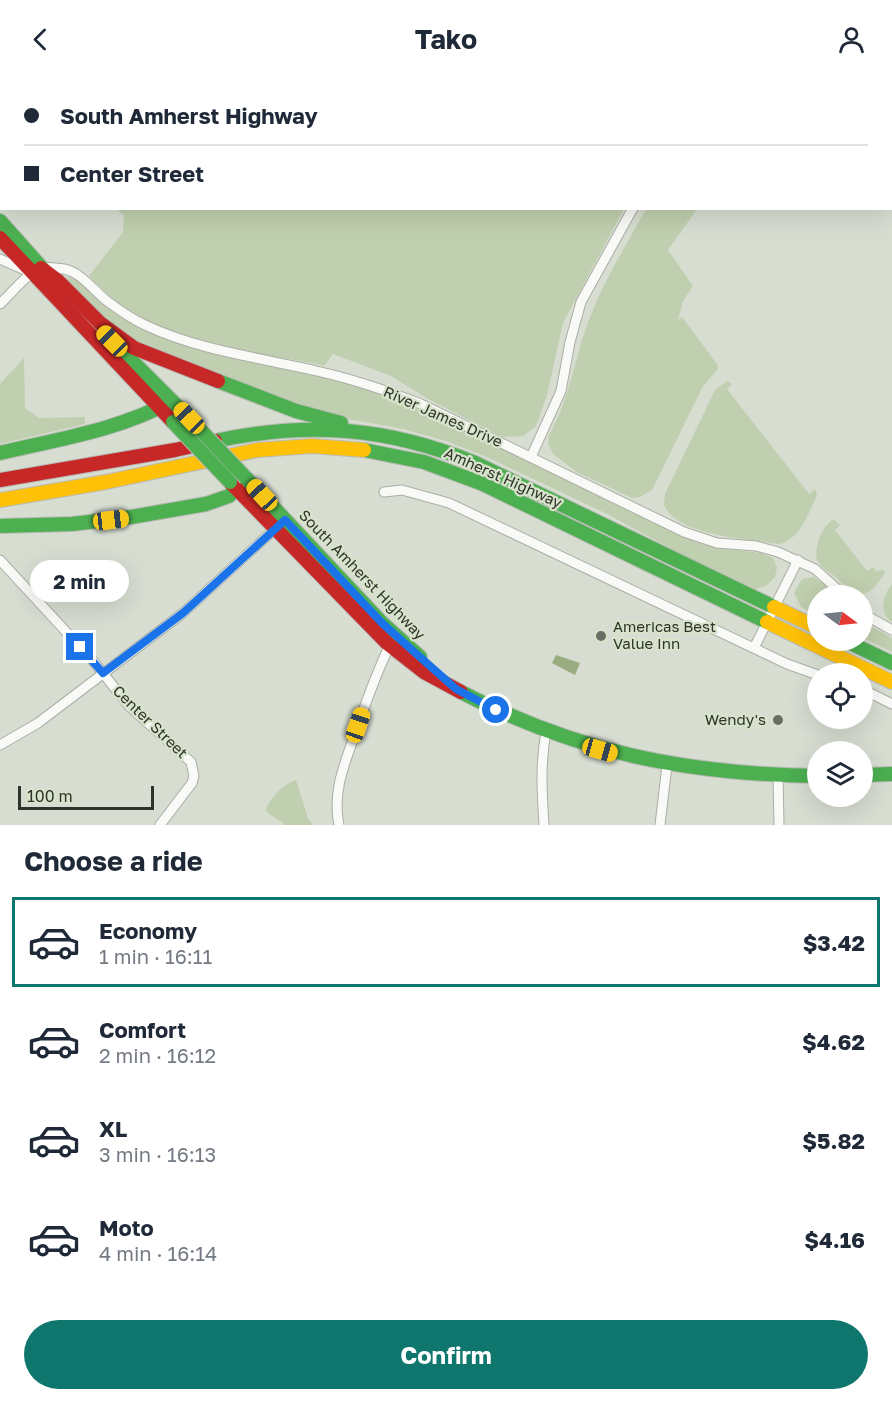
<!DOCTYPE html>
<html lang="en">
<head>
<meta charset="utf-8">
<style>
  body { margin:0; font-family:"Golos Text",sans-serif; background:#f6f6f7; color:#1f2937; height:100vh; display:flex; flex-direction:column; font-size:22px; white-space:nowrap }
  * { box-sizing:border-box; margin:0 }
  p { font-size:20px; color:#747a83 }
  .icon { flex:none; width:33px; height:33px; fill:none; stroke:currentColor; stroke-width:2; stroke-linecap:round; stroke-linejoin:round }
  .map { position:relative; height:747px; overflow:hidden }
  .side { display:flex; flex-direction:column; background:#fff; flex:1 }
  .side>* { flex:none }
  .guide { position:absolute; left:0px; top:0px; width:892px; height:132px; box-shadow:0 6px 24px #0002; display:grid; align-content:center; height:132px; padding:0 24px; background:#fff }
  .needle { width:39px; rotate:105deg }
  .controls { position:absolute; left:807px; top:507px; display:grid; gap:12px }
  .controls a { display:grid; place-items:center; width:66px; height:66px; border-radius:50%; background:#fff; box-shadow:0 6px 24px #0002; font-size:30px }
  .scale { position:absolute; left:18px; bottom:15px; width:136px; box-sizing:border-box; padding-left:6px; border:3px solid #2f332a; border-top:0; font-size:16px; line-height:21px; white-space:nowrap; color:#2f332a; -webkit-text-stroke:4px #d8e3cb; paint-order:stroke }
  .end { position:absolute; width:27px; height:27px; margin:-14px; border:8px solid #1a73e8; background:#fff; box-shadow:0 0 0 3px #fff }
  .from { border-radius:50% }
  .bubble { position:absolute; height:42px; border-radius:21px; background:#fff; box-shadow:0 6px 24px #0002; font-size:20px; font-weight:700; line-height:42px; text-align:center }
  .car { position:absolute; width:18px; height:36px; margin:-18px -9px; border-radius:8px; box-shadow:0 0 4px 2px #0007; background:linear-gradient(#f5c518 24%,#345 0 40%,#f5c518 0 76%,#345 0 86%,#f5c518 0) }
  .guide b { display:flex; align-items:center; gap:21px; height:57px; font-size:22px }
  .guide b+b { border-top:2px solid #e0e1e3 }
  .guide i { width:15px; height:15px; background:#1f2937 }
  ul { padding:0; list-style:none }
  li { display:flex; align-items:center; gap:18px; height:90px; margin:0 12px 9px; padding:0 12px; border:3px solid transparent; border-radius:0px }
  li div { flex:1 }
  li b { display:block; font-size:22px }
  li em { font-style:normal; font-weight:700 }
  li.current { border-color:#0f766e }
  li>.icon { width:54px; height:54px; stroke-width:1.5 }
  h2 { padding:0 24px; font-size:27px; line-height:72px }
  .button { display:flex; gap:12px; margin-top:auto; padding:12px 24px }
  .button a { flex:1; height:69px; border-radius:36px; background:#0f766e; color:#fff; font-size:24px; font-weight:700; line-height:69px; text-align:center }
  header { display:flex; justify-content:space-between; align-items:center; height:78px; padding:0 24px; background:#fff; font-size:27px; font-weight:700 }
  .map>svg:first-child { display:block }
  .green { fill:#c0cfaf }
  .water { fill:#99ac82 }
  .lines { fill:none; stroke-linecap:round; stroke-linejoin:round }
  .street-casing { stroke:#aaafa5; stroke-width:11 }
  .fast-casing { stroke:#b8bbb4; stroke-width:16 }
  .slow-casing { stroke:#b8bbb4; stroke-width:16 }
  .jam-casing { stroke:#b8bbb4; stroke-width:16 }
  .street { stroke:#f9faf8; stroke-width:9 }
  .fast { stroke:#4caf50; stroke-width:14 }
  .slow { stroke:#ffc107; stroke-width:14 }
  .jam { stroke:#c62828; stroke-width:14 }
  .fast-bridge-casing { stroke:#b8bbb4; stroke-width:16; stroke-linecap:butt }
  .fast-bridge { stroke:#4caf50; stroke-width:14 }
  .route { stroke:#1a73e8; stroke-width:8 }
  .poi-dot { fill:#6a6e64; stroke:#d8e3cb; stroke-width:2 }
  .labels { text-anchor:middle; stroke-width:4.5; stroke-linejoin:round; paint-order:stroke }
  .street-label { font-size:15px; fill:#2f332a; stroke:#d8e3cb }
  .poi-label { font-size:15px; fill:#2f332a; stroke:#d8e3cb; text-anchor:start }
</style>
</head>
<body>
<header><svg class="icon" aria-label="back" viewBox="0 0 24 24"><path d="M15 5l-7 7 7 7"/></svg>Tako<svg class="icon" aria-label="person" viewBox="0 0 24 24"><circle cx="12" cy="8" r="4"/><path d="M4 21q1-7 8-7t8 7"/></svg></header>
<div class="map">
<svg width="892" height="747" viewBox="0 0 892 747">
  <rect width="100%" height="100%" fill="#d7ddd1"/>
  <!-- green -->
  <g class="green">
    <path d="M164,0h168l-1,2z"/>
    <path d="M436,0h263l-264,1z"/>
    <path d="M721,0h171v41l-1,-39 -171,-1z"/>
    <path d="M116,131h508l-61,114 -16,72 -11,31 -13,10 -21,1 -74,-38 -37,-23 -58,-22 -9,12c-18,-5 -36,-7 -55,-10 -48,-11 -103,-21 -145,-49 -12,-8 -24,-20 -35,-31l34,-44 1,-17z"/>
    <path d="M646,131h51l-29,41 25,36 -10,15 -5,19 4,-3 35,47 1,5 -15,17 -51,104 -12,7 -8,1 -55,-26 -24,-18 -5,-11 1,-8c23,-39 26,-84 44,-125 14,-35 35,-68 53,-101z"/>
    <path d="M68,199l10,4 22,19 35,25 202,54 71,24 287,139 23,6 43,5 12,5 4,9 -2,10 -9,9 -11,3 -65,-30 -83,-45 -118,-56 -43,-17 -43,-12 -87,-16 -144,-53 -56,-29 -50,-53z"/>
    <path d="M24,280l1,50 14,10 46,-1v7l-85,20v-60z"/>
    <path d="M727,303l5,3 -5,5 82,105 6,-5 2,7c-9,17 -17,45 -39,48 -29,-5 -101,-8 -114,-39l1,-11 50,-104z"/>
    <path d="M834,441l6,6 -5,5 32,41 6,-4 4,5 5,-3 3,3c-15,27 -26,28 -47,7 -7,-6 -16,-10 -21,-19 -3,-13 5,-35 17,-41z"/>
    <path d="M813,499l12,7 10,11 -17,1 -1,20 -16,-9 -7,-14 8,-14z"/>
    <path d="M892,506v38c-14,-9 -9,-27 0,-38z"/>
    <path d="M862,543l30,17v14l-29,-14z"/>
    <path d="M296,702l12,38 5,7h-28c-6,-6 -13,-8 -19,-14 1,-11 19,-28 30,-31z"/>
  </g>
  <!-- water -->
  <path class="water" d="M556,577l24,8 -5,12 -23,-12z"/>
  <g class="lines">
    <!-- street casing -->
    <g class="street-casing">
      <g id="street">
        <path d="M72,2l1,-2"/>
        <path d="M710,2v-2"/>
        <path d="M0,93l2,-2"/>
        <path d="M0,181l27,12"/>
        <path d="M0,226c10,-9 29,-33 41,-36 6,-1 17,0 23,1 17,3 30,22 43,32 12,9 25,18 38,24 55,26 118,33 176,47 35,8 67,19 100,32l263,128 33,11 39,3 22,6 37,17 30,27"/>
        <path d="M531,379l30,-66 9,-49 11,-40 52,-94"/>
        <path d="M384,414l18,-2 47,13 338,161 31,11"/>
        <path d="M0,482l94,102 35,44 62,56 3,14 -2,7 -32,42"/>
        <path d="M862,535l30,17"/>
        <path d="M754,570l44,-88"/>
        <path d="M862,611l30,15"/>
        <path d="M0,667l38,-22 145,-110 95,-87"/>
        <path d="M778,698l1,49"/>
        <path d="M339,747c-7,-34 6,-62 17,-94 10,-29 20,-58 34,-86"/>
        <path d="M544,747c-2,-32 -4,-61 2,-93"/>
        <path d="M660,747l7,-60"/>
      </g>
    </g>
    <!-- fast casing -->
    <g class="fast-casing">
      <g id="fast">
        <path d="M0,143l50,56"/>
        <path d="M104,255l85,85"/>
        <path d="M218,303l78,30 45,12"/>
        <path d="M215,363c93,-20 172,-14 260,22l299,144"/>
        <path d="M364,372l60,12 59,22 284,138"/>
        <path d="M0,375c59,-14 119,-23 172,-52"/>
        <path d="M246,400l136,145 38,34"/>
        <path d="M0,448l72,-2 59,-7 75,-13 23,-8 17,-18"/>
        <path d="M844,562l48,23"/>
        <path d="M461,614c117,61 226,82 357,84"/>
        <path d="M862,697l30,-1"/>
      </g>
    </g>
    <!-- slow casing -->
    <g class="slow-casing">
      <g id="slow">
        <path d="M0,422l106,-18 151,-32 55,-4 52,4"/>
        <path d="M774,529l44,21"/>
        <path d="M767,544l125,60"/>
      </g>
    </g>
    <!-- jam casing -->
    <g class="jam-casing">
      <g id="jam">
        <path d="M0,160l173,184"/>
        <path d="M41,190l16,12 43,43 34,25 84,33"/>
        <path d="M0,402l175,-30 40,-9"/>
        <path d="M230,404l157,161 37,29 37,20"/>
      </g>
    </g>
    <!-- street -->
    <use href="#street" class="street"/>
    <!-- fast -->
    <use href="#fast" class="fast"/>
    <!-- slow -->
    <use href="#slow" class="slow"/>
    <!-- jam -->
    <use href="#jam" class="jam"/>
    <!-- fast-bridge casing -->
    <g class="fast-bridge-casing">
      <g id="fast-bridge">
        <path d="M189,340l57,60"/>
        <path d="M173,344l57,60"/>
      </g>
    </g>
    <!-- fast-bridge -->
    <use href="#fast-bridge" class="fast-bridge"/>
  </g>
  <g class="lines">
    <!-- route -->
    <path class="route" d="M80,569l23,26 80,-60 102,-93 97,103 30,27 44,39 40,21"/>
  </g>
  <!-- markers -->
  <g class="poi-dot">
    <circle cx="601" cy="558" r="6"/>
    <circle cx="778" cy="642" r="6"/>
  </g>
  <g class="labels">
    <!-- street labels -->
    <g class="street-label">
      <text transform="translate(443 339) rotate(24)" y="5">River James Drive</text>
      <text transform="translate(503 400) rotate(24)" y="5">Amherst Highway</text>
      <text transform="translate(362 497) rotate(46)" y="5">South Amherst Highway</text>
      <text transform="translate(150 644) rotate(44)" y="5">Center Street</text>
    </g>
    <!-- poi labels -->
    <g class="poi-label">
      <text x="613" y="554">Americas Best<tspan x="613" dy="17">Value Inn</tspan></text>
      <text x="766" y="647" text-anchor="end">Wendy's</text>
    </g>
  </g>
</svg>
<div class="controls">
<a><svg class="needle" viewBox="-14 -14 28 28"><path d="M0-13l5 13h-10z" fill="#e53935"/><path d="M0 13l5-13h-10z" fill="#747a83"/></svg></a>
<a><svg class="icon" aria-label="locate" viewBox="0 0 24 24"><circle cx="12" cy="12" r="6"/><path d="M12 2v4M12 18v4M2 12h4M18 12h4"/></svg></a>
<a><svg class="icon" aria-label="layers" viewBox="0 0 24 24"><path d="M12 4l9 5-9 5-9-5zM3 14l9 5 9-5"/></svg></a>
</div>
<div class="scale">100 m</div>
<i class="end from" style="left:496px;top:632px"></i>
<i class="end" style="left:80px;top:569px"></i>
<div class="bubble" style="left:30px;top:482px;width:99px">2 min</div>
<i class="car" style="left:112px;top:263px;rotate:315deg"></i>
<i class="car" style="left:189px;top:340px;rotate:316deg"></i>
<i class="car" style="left:262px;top:417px;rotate:317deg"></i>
<i class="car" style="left:111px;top:442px;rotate:83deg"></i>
<i class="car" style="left:358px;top:647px;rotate:19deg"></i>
<i class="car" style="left:600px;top:672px;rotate:106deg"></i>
<div class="guide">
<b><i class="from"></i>South Amherst Highway</b>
<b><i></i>Center Street</b>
</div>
</div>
<section class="side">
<h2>Choose a ride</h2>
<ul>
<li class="current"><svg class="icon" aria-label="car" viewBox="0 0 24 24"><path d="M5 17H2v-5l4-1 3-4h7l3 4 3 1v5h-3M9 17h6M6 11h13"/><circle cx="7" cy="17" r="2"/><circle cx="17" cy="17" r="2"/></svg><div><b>Economy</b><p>1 min · 16:11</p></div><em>$3.42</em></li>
<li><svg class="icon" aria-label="car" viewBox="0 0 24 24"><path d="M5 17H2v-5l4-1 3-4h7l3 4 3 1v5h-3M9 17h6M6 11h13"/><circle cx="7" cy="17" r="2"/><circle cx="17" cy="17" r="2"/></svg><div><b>Comfort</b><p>2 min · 16:12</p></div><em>$4.62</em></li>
<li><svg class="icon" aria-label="car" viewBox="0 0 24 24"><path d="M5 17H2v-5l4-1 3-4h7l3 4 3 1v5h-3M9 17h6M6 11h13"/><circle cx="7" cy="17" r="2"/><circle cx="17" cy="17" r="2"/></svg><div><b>XL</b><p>3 min · 16:13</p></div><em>$5.82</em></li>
<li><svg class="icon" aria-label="car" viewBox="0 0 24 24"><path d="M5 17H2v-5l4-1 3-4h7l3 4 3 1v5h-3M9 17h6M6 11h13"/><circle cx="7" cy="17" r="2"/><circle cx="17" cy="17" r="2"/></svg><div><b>Moto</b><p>4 min · 16:14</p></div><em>$4.16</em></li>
</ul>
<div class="button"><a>Confirm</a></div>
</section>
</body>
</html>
